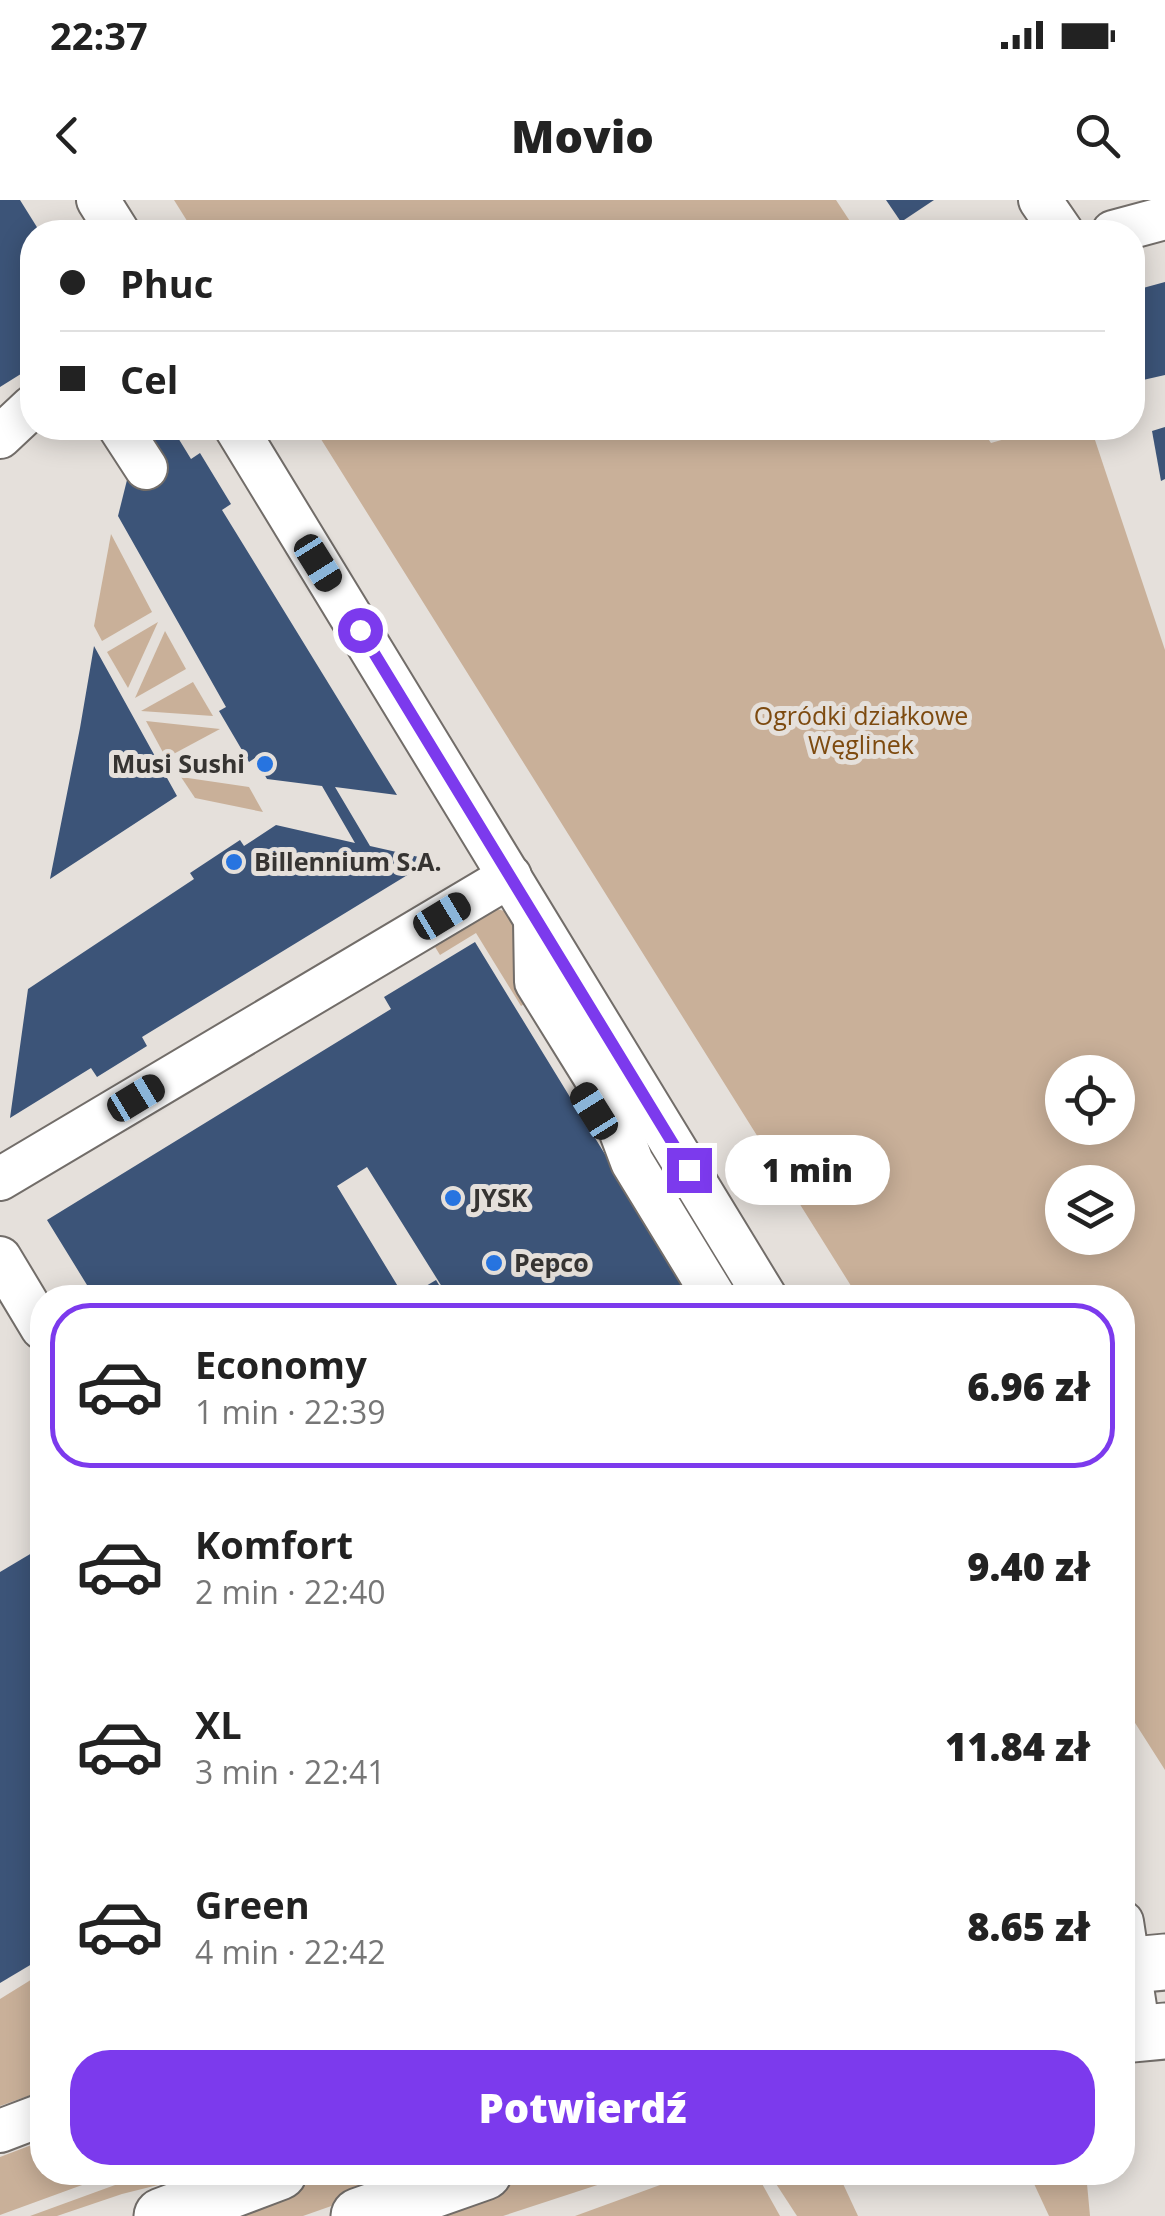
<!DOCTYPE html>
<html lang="pl">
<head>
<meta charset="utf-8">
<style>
  body { margin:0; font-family:"Open Sans",sans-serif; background:#f2f2f2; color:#222; height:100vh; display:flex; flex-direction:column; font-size:38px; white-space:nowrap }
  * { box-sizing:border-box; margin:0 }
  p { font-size:32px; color:#767676 }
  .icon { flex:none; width:55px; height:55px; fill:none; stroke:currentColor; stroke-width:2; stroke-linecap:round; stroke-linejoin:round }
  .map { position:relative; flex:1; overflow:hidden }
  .drawer { position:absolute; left:30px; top:1085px; width:1105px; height:900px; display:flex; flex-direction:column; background:#fff; border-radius:40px; box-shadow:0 5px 25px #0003 }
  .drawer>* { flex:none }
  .top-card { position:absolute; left:20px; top:20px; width:1125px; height:220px; border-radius:40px; box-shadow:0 5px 25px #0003; display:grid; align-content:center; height:220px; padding:0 40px; background:#fff }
  .fabs { position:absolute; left:1045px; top:855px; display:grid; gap:20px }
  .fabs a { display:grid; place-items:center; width:90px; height:90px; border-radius:50%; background:#fff; box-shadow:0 5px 25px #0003; font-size:50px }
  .end { position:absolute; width:45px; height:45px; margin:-22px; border:12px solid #7c3aed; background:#fff; box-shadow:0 0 0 5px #fff }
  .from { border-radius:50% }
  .bubble { position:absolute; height:70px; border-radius:35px; background:#fff; box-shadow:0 5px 25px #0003; font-size:32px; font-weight:800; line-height:70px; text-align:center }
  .car { position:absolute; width:30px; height:60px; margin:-30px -15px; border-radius:12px; box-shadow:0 0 8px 2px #0007; background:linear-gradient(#222 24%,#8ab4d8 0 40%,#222 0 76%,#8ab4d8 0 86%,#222 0) }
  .top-card b { display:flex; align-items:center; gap:35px; height:95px; font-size:38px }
  .top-card b+b { border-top:2px solid #e0e0e0 }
  .top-card i { width:25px; height:25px; background:#222 }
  ul { padding:18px 0 0; list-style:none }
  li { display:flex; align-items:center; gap:30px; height:165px; margin:0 20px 15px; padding:0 20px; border:5px solid transparent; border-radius:40px }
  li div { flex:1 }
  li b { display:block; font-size:38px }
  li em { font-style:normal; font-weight:800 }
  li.selected { border-color:#7c3aed }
  li>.icon { width:90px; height:90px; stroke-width:1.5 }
  .cta { display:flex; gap:20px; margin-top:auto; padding:20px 40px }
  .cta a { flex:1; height:115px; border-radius:40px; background:#7c3aed; color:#fff; font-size:40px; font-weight:800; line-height:115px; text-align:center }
  .status { display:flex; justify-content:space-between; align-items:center; height:70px; padding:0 50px; background:#fff; direction:ltr }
  .status svg { height:28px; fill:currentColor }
  header { display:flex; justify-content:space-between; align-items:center; height:130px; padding:0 40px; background:#fff; font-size:45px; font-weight:800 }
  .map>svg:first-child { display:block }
  .green { fill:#c9b099; fill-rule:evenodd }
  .building { fill:#3c5478 }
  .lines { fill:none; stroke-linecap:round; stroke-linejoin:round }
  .minor-casing { stroke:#726d69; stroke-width:46 }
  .major-casing { stroke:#726d69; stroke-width:59 }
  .minor { stroke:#fff; stroke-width:42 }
  .major { stroke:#fff; stroke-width:55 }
  .route { stroke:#7c3aed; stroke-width:12 }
  .poi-dot { fill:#2774e0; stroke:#e5e0db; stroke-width:4 }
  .labels { text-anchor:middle; stroke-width:10; stroke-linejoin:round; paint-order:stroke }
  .park-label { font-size:25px; fill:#7d4a0f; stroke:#e5e0db }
  .poi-label { font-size:25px; font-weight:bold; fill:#363432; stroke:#e5e0db; text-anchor:start }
</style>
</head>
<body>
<div class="status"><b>22:37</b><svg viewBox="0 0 49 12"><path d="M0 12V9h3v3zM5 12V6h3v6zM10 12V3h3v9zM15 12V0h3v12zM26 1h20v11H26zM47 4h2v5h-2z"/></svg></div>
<header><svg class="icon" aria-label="back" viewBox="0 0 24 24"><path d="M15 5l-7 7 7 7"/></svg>Movio<svg class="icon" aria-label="search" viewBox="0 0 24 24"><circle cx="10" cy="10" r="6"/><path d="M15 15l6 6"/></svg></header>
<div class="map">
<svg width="1165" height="2016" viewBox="0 0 1165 2016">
  <rect width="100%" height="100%" fill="#e5e0db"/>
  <!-- green -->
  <g class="green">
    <path d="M174,0h662l21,32h-663z"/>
    <path d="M314,228h667l10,15 52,-15h48l74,222v1120l-42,-66 -1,-406 -264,-1zM1062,872h56v56h-56zM1062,982h56v56h-56z"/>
    <path d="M111,334l41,78 -50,29 -8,-15z"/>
    <path d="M158,422l-30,66 -21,-36z"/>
    <path d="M165,431l21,38 -51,29z"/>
    <path d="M193,482l20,34 -72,-5z"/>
    <path d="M146,521l74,8 -54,29z"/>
    <path d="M181,577l68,10 14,25 -68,-14z"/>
    <path d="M493,708l15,4 5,7 23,78 -15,9 -45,-73 -36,22 -8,-13z"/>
    <path d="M42,1773v118l-42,15v-107z"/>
    <path d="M42,1941v31l73,1 -115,42v-58z"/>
    <path d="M148,1973h58l-84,21 -65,22h-27z"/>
    <path d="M339,1973h86l-122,43h-81z"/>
    <path d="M546,1973h88l-131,43h-86z"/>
    <path d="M693,1973h63l24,43h-205z"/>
    <path d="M769,1973h69l20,43h-61z"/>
    <path d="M1029,1973h57l4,43h-41z"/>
  </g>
  <!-- building -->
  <g class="building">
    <path d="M0,0h20l20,32h-8v135l-32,20z"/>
    <path d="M886,0h48l-33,22z"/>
    <path d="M1165,82v93l-22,5 -11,-39v-50z"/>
    <path d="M1165,227v52l-4,2 -9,-50z"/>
    <path d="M140,228h32l19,31 9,-6 31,51 -9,6 175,285 -62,-8 35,59 62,14 -290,177 5,9 -50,31 -6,-9 -81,50 18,-129 166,-110 -4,-6 50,-33 4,6 32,-21 79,18 -33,-57 -55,-7 -12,-21 -6,4 -30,-51 7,-4 -108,-191z"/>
    <path d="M94,446l83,150 -127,83 30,-151z"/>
    <path d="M475,742l218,356h-244l-82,-131 -30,19 68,112h-310l-48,-78 344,-211 -7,-12z"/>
    <path d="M436,1080l11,18h-39l18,-12z"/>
    <path d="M42,1347v411l-42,25v-411z"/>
  </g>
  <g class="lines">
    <!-- minor casing -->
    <g class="minor-casing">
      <g id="minor">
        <path d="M98,0l20,32"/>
        <path d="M1040,0l22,32"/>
        <path d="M1113,32l52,-14"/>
        <path d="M120,228l26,40"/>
        <path d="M236,228l530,870"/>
        <path d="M0,237l32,-30"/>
        <path d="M535,721l1,61 72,116 24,64 83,136"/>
        <path d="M0,979l510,-303"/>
        <path d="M0,1058l42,70"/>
        <path d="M1122,1722l17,111"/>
        <path d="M0,1931l42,-16"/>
      </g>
    </g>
    <!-- major casing -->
    <g class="major-casing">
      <g id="major">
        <path d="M1122,1766l43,-4"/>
        <path d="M1122,1835l43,-4"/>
        <path d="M162,2016l117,-44"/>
        <path d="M359,2016l125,-44"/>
      </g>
    </g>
    <!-- minor -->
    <use href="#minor" class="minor"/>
    <!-- major -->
    <use href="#major" class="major"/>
  </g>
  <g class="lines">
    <!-- route -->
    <path class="route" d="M360,430l329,540"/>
  </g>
  <!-- markers -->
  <g class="poi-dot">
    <circle cx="265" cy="564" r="10"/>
    <circle cx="234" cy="662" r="10"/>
    <circle cx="453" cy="998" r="10"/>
    <circle cx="494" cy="1063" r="10"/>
  </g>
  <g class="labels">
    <!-- park labels -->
    <g class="park-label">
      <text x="861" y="525">Ogródki działkowe<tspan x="861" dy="29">Węglinek</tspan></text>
    </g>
    <!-- poi labels -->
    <g class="poi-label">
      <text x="245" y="573" text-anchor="end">Musi Sushi</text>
      <text x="254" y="671">Billennium S.A.</text>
      <text x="473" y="1007">JYSK</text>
      <text x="514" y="1072">Pepco</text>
    </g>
  </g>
</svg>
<div class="fabs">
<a><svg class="icon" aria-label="locate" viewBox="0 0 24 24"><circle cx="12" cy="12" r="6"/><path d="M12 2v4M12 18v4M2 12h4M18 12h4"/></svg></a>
<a><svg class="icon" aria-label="layers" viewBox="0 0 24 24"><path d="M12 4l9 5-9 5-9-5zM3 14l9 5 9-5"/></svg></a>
</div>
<i class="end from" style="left:360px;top:430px"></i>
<i class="end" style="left:689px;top:970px"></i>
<div class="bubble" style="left:725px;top:935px;width:165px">1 min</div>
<i class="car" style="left:318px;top:363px;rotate:148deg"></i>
<i class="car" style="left:442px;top:716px;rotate:59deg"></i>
<i class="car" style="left:136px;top:898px;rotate:59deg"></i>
<i class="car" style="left:594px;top:911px;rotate:328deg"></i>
<div class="top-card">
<b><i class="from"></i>Phuc</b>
<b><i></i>Cel</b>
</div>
<section class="drawer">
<ul>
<li class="selected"><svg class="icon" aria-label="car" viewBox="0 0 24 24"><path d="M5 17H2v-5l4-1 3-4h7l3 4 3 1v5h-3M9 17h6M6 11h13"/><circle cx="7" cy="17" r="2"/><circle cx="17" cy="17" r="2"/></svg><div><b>Economy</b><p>1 min · 22:39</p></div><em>6.96 zł</em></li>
<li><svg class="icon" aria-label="car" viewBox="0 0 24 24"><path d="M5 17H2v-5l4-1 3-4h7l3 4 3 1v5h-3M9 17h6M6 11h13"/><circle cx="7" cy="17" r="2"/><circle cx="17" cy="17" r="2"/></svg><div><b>Komfort</b><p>2 min · 22:40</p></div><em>9.40 zł</em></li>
<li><svg class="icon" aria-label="car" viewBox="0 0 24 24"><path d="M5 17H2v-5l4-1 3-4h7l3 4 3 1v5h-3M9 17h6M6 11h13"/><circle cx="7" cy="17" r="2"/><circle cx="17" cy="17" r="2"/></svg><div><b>XL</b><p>3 min · 22:41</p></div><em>11.84 zł</em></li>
<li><svg class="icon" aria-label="car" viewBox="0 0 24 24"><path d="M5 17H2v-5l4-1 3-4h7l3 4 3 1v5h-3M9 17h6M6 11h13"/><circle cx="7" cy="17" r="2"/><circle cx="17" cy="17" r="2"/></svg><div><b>Green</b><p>4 min · 22:42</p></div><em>8.65 zł</em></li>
</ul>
<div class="cta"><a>Potwierdź</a></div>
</section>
</div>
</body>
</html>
